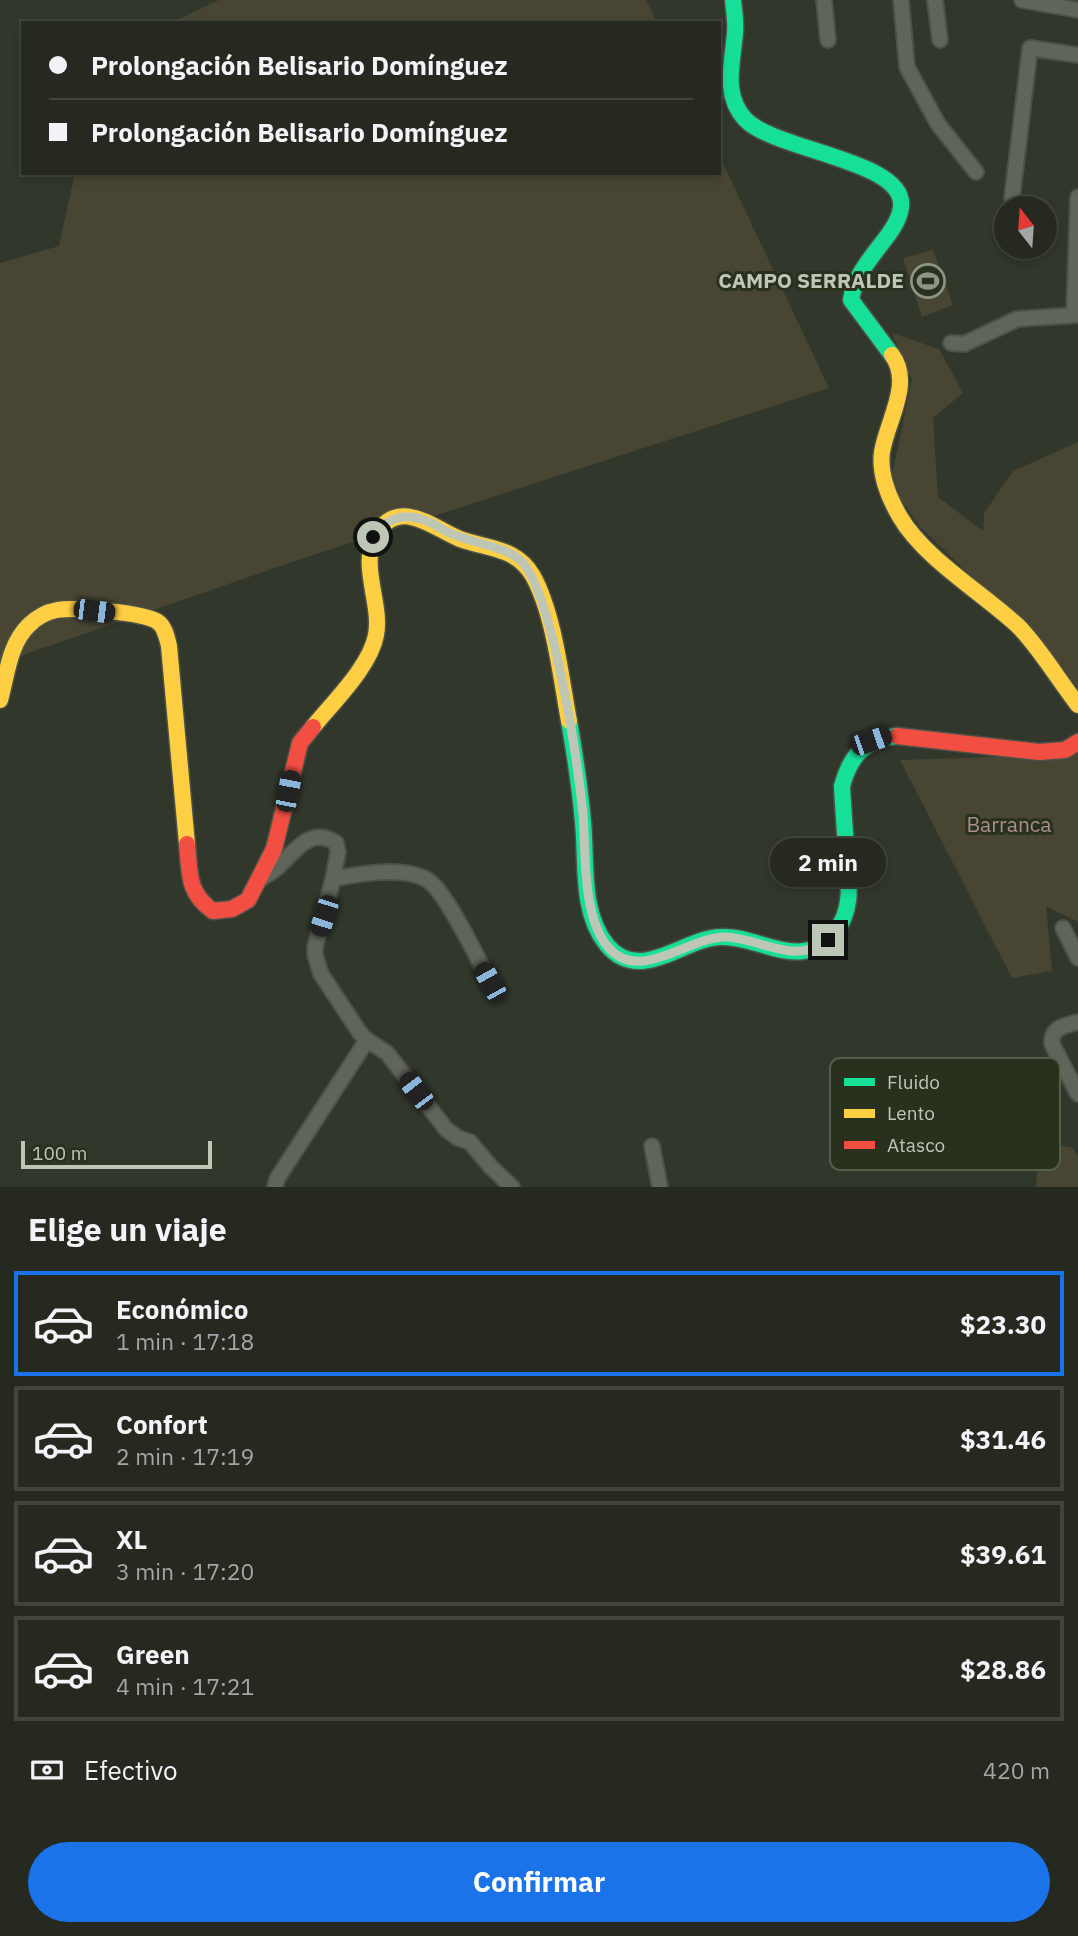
<!DOCTYPE html>
<html lang="es">
<head>
<meta charset="utf-8">
<style>
  body { margin:0; font-family:"IBM Plex Sans",sans-serif; background:#31352d; color:#f1f3f6; height:100vh; display:flex; flex-direction:column; font-size:26px; white-space:nowrap }
  * { box-sizing:border-box; margin:0 }
  p { font-size:23px; color:#a3a6a5 }
  .icon { flex:none; width:38px; height:38px; fill:none; stroke:currentColor; stroke-width:2; stroke-linecap:round; stroke-linejoin:round }
  .map { position:relative; height:1187px; overflow:hidden }
  .drawer { display:flex; flex-direction:column; background:#252920; flex:1 }
  .drawer>* { flex:none }
  .top-card { position:absolute; left:21px; top:21px; width:700px; height:154px; border-radius:0px; box-shadow:0 4px 10px #0003,0 0 0 2px #42453e; display:grid; align-content:center; height:154px; padding:0 28px; background:#252920 }
  .needle { width:46px; rotate:343deg }
  .controls { position:absolute; left:994px; top:196px; display:grid; gap:14px }
  .controls a { display:grid; place-items:center; width:63px; height:63px; border-radius:50%; background:#252920; box-shadow:0 4px 10px #0003,0 0 0 2px #42453e; font-size:35px }
  .scale { position:absolute; left:21px; bottom:18px; width:191px; box-sizing:border-box; padding-left:7px; border:4px solid #bec7b5; border-top:0; font-size:19px; line-height:24px; white-space:nowrap; color:#bec7b5; -webkit-text-stroke:5px #28311e; paint-order:stroke }
  .end { position:absolute; width:32px; height:32px; margin:-16px; border:9px solid #bec7b5; background:#111; box-shadow:0 0 0 4px #111 }
  .from { border-radius:50% }
  .bubble { position:absolute; height:49px; border-radius:24px; background:#252920; box-shadow:0 4px 10px #0003,0 0 0 2px #42453e; font-size:23px; font-weight:700; line-height:49px; text-align:center }
  .car { position:absolute; width:21px; height:42px; margin:-21px -10px; border-radius:9px; box-shadow:0 0 5px 2px #0007; background:linear-gradient(#222 24%,#8ab4d8 0 40%,#222 0 76%,#8ab4d8 0 86%,#222 0) }
  .top-card b { display:flex; align-items:center; gap:24px; height:66px; font-size:26px }
  .top-card b+b { border-top:2px solid #42453e }
  .top-card i { width:18px; height:18px; background:#f1f3f6 }
  ul { padding:0; list-style:none }
  li { display:flex; align-items:center; gap:21px; height:105px; margin:0 14px 10px; padding:0 14px; border:4px solid #42453e; border-radius:0px }
  li div { flex:1 }
  li b { display:block; font-size:26px }
  li em { font-style:normal; font-weight:700 }
  li.on { border-color:#1a73e8 }
  li>.icon { width:63px; height:63px; stroke-width:1.5 }
  h2 { padding:0 28px; font-size:32px; line-height:84px }
  .pay { display:flex; align-items:center; gap:18px; height:77px; padding:0 28px; font-size:26px }
  .pay p { margin-inline-start:auto }
  .action { display:flex; gap:14px; margin-top:auto; padding:14px 28px }
  .action a { flex:1; height:80px; border-radius:42px; background:#1a73e8; color:#fff; font-size:28px; font-weight:700; line-height:80px; text-align:center }
  .map>svg:first-child { display:block }
  .green { fill:#484533 }
  .lines { fill:none; stroke-linecap:round; stroke-linejoin:round }
  .street-casing { stroke:#4d5248; stroke-width:18 }
  .fast-casing { stroke:#4d5248; stroke-width:19 }
  .slow-casing { stroke:#4d5248; stroke-width:19 }
  .jam-casing { stroke:#4d5248; stroke-width:19 }
  .street { stroke:#60655a; stroke-width:14 }
  .fast { stroke:#16e098; stroke-width:16 }
  .slow { stroke:#ffcf43; stroke-width:16 }
  .jam { stroke:#f24e42; stroke-width:16 }
  .route { stroke:#bec7b5; stroke-width:9 }
  .labels { text-anchor:middle; stroke-width:6; stroke-linejoin:round; paint-order:stroke }
  .poi-label { font-size:21px; font-weight:bold; fill:#bec7b5; stroke:#28311e; text-anchor:end }
  .park-label { font-size:21px; fill:#ab8e8a; stroke:#28311e }
  .key { fill:#28311e; stroke:#555e4b; stroke-width:2 }
  .key-label { font-size:19px; fill:#bec7b5 }
</style>
</head>
<body>
<div class="map">
<svg width="1078" height="1187" viewBox="0 0 1078 1187">
  <rect width="100%" height="100%" fill="#31372a"/>
  <!-- green -->
  <g class="green">
    <path d="M219,0h427l11,23h-486z"/>
    <path d="M719,155l110,233 -531,172 -298,103v-400l59,-17 16,-73h644z"/>
    <path d="M933,250l20,55 -31,12 -19,-59z"/>
    <path d="M892,333l47,16 24,44 -30,25 5,79 45,34 1,-18 29,-42 65,-29v246l-46,-54 -112,-107 -24,-35 -4,-17 20,-95z"/>
    <path d="M1078,751v171l-32,-16 6,65 -40,7 -112,-218 174,-6z"/>
    <path d="M1040,1141l33,7 5,8v31h-42z"/>
  </g>
  <g class="lines">
    <!-- street casing -->
    <g class="street-casing">
      <g id="street">
        <path d="M824,0l4,40"/>
        <path d="M901,0l6,67 31,57 38,48"/>
        <path d="M935,0l5,40"/>
        <path d="M1022,0l56,10"/>
        <path d="M1012,198l18,-150 48,7"/>
        <path d="M1074,315l4,-118"/>
        <path d="M951,343l13,1 53,-25 61,-4"/>
        <path d="M260,879c7,-4 13,-7 19,-13 17,-16 32,-40 57,-23l2,9 -5,27 -18,68v8l6,19 39,59 7,7 20,13 59,76 12,9 12,4 21,25 21,20"/>
        <path d="M333,879c25,-5 73,-14 96,2 18,13 49,78 61,101"/>
        <path d="M1063,928l15,30"/>
        <path d="M1078,1022c-14,4 -27,5 -26,22l26,50"/>
        <path d="M652,1146l8,41"/>
        <path d="M275,1187l2,-8 90,-139"/>
      </g>
    </g>
    <!-- fast casing -->
    <g class="fast-casing">
      <g id="fast">
        <path d="M733,0c1,11 3,21 2,32 -2,30 -13,62 10,87 29,32 162,41 156,88 -3,29 -44,53 -50,93l41,55"/>
        <path d="M569,721c6,34 11,67 14,101 4,40 -3,90 24,123 33,40 76,-7 114,-8 39,-2 80,37 114,-5 20,-24 13,-54 11,-82 -1,-21 -3,-43 -4,-64 8,-30 23,-47 55,-50"/>
      </g>
    </g>
    <!-- slow casing -->
    <g class="slow-casing">
      <g id="slow">
        <path d="M892,355c21,28 -5,66 -10,97 -3,22 7,46 18,65 24,41 81,75 117,108 20,19 43,57 61,80"/>
        <path d="M0,700c7,-25 9,-56 29,-75 7,-7 17,-13 28,-15 17,-3 87,2 101,12 7,5 9,16 11,24l18,198"/>
        <path d="M313,727c20,-25 57,-60 63,-92 6,-32 -17,-70 0,-100 22,-39 57,-7 84,4 28,10 56,8 73,37 21,38 28,102 36,145"/>
      </g>
    </g>
    <!-- jam casing -->
    <g class="jam-casing">
      <g id="jam">
        <path d="M897,736l142,16 26,-2 13,-8"/>
        <path d="M187,844c3,29 0,49 26,67l19,-2 16,-9 26,-51 26,-106 13,-16"/>
      </g>
    </g>
    <!-- street -->
    <use href="#street" class="street"/>
    <!-- fast -->
    <use href="#fast" class="fast"/>
    <!-- slow -->
    <use href="#slow" class="slow"/>
    <!-- jam -->
    <use href="#jam" class="jam"/>
  </g>
  <g class="lines">
    <!-- route -->
    <path class="route" d="M373,537c18,-27 44,-24 69,-8 22,14 60,15 78,31 33,30 58,205 63,254 3,39 -1,102 25,133 32,38 82,-12 119,-10 35,2 69,29 101,3"/>
  </g>
  <!-- icons -->
  <defs>
    <g id="stadium-ring" transform="scale(1.75)"><circle r="9.5" fill="#28311e" stroke="#8d9584" stroke-width="1.5"/><path d="M0-5a6.5 5 0 1 0 0 10a6.5 5 0 1 0 0-10ZM-3.5-1.8h7v3.6h-7Z" fill="#8d9584"/></g>
  </defs>
  <g fill-rule="evenodd">
    <use href="#stadium-ring" x="928" y="281"/>
  </g>
  <g class="labels">
    <!-- poi labels -->
    <g class="poi-label">
      <text x="904" y="288">CAMPO SERRALDE</text>
    </g>
    <!-- park labels -->
    <g class="park-label">
      <text x="1009" y="832">Barranca</text>
    </g>
  </g>
  <!-- legend -->
  <rect x="830" y="1058" width="230" height="112" rx="10" class="key"/>
  <rect x="844" y="1078" width="31" height="8" fill="#16e098"/>
  <rect x="844" y="1109" width="31" height="9" fill="#ffcf43"/>
  <rect x="844" y="1141" width="31" height="8" fill="#f24e42"/>
  <g class="key-label">
    <text x="887" y="1089">Fluido</text>
    <text x="887" y="1120">Lento</text>
    <text x="887" y="1152">Atasco</text>
  </g>
</svg>
<div class="controls">
<a><svg class="needle" viewBox="-14 -14 28 28"><path d="M0-13l5 13h-10z" fill="#e53935"/><path d="M0 13l5-13h-10z" fill="#a3a6a5"/></svg></a>
</div>
<div class="scale">100 m</div>
<i class="end from" style="left:373px;top:537px"></i>
<i class="end" style="left:828px;top:940px"></i>
<div class="bubble" style="left:770px;top:838px;width:116px">2 min</div>
<i class="car" style="left:94px;top:611px;rotate:97deg"></i>
<i class="car" style="left:871px;top:741px;rotate:71deg"></i>
<i class="car" style="left:288px;top:791px;rotate:11deg"></i>
<i class="car" style="left:324px;top:916px;rotate:198deg"></i>
<i class="car" style="left:490px;top:982px;rotate:331deg"></i>
<i class="car" style="left:416px;top:1091px;rotate:323deg"></i>
<div class="top-card">
<b><i class="from"></i>Prolongación Belisario Domínguez</b>
<b><i></i>Prolongación Belisario Domínguez</b>
</div>
</div>
<section class="drawer">
<h2>Elige un viaje</h2>
<ul>
<li class="on"><svg class="icon" aria-label="car" viewBox="0 0 24 24"><path d="M5 17H2v-5l4-1 3-4h7l3 4 3 1v5h-3M9 17h6M6 11h13"/><circle cx="7" cy="17" r="2"/><circle cx="17" cy="17" r="2"/></svg><div><b>Económico</b><p>1 min · 17:18</p></div><em>$23.30</em></li>
<li><svg class="icon" aria-label="car" viewBox="0 0 24 24"><path d="M5 17H2v-5l4-1 3-4h7l3 4 3 1v5h-3M9 17h6M6 11h13"/><circle cx="7" cy="17" r="2"/><circle cx="17" cy="17" r="2"/></svg><div><b>Confort</b><p>2 min · 17:19</p></div><em>$31.46</em></li>
<li><svg class="icon" aria-label="car" viewBox="0 0 24 24"><path d="M5 17H2v-5l4-1 3-4h7l3 4 3 1v5h-3M9 17h6M6 11h13"/><circle cx="7" cy="17" r="2"/><circle cx="17" cy="17" r="2"/></svg><div><b>XL</b><p>3 min · 17:20</p></div><em>$39.61</em></li>
<li><svg class="icon" aria-label="car" viewBox="0 0 24 24"><path d="M5 17H2v-5l4-1 3-4h7l3 4 3 1v5h-3M9 17h6M6 11h13"/><circle cx="7" cy="17" r="2"/><circle cx="17" cy="17" r="2"/></svg><div><b>Green</b><p>4 min · 17:21</p></div><em>$28.86</em></li>
</ul>
<div class="pay"><svg class="icon" aria-label="cash" viewBox="0 0 24 24"><path d="M3 7h18v10H3z"/><circle cx="12" cy="12" r="2"/></svg>Efectivo<p>420 m</p></div>
<div class="action"><a>Confirmar</a></div>
</section>
</body>
</html>
